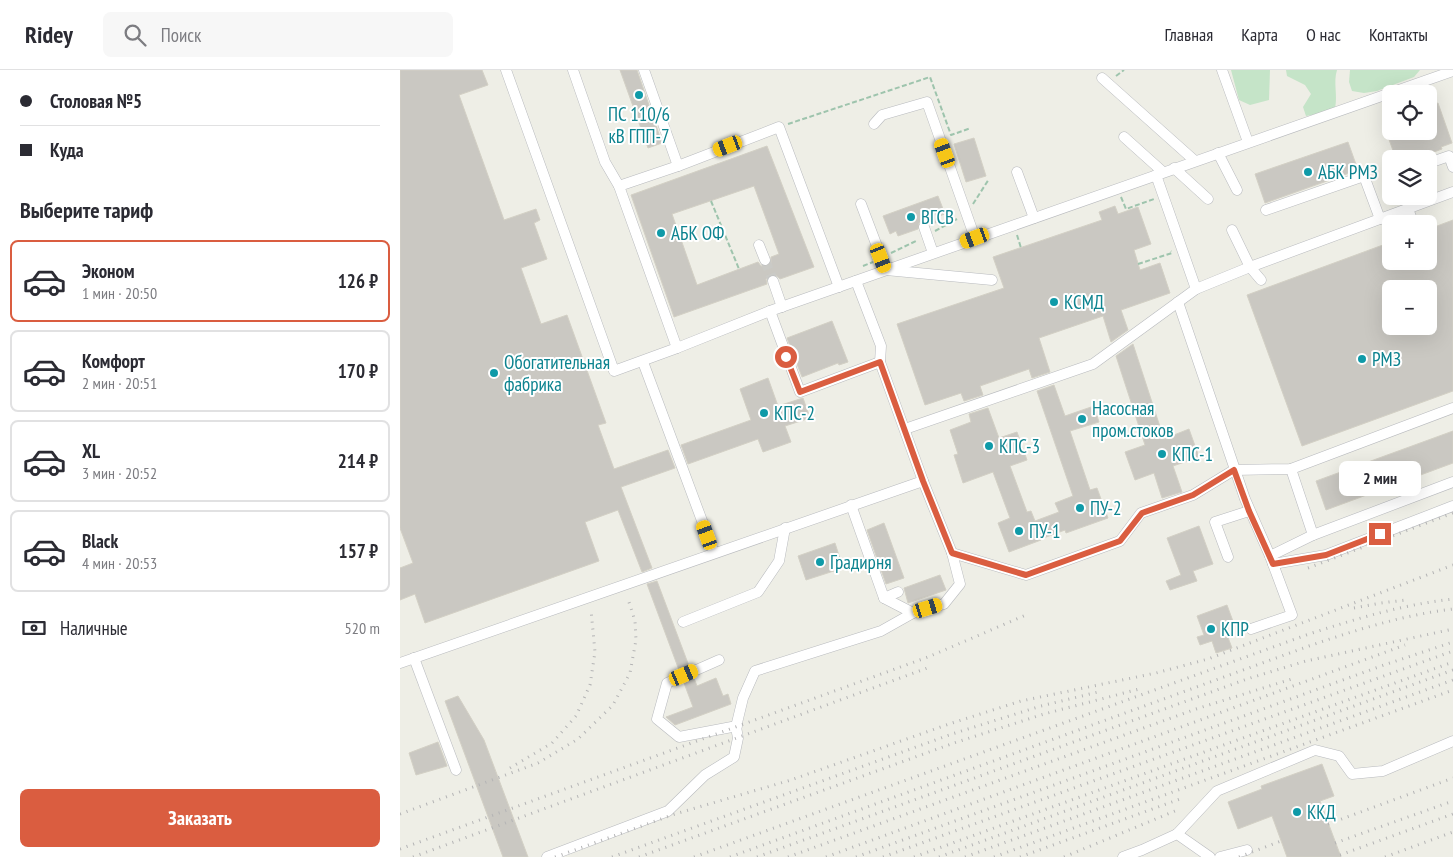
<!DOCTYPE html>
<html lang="ru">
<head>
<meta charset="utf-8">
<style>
  body { margin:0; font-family:"PT Sans Narrow",sans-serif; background:#f7f7f7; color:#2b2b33; height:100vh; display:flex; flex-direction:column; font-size:19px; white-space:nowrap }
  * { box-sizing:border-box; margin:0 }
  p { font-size:16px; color:#7c7c81 }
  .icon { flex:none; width:28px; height:28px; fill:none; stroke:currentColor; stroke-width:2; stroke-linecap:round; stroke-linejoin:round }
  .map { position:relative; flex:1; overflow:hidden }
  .panel { display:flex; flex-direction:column; background:#fff; width:400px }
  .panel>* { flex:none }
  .top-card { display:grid; align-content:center; height:110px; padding:0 20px; background:#fff }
  .controls { position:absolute; left:982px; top:15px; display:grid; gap:10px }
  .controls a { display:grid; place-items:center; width:55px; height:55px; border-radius:8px; background:#fff; box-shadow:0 5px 20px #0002; font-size:25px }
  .end { position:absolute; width:22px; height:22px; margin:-11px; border:6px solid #da5d40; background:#fff; box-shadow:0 0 0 2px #fff }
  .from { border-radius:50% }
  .bubble { position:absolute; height:35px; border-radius:8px; background:#fff; box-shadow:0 5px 20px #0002; font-size:16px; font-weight:600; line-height:35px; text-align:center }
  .car { position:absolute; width:15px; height:30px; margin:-15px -8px; border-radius:6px; box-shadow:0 0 4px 1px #0007; background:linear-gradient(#f5c518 24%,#345 0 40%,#f5c518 0 76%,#345 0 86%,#f5c518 0) }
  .top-card b { display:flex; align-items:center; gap:18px; height:48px; font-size:19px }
  .top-card b+b { border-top:1px solid #e1e1e2 }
  .top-card i { width:12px; height:12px; background:#2b2b33 }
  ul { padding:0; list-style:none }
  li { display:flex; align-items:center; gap:15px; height:82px; margin:0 10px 8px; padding:0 10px; border:2px solid #e1e1e2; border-radius:8px }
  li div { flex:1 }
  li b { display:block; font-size:19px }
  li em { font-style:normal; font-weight:600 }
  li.active { border-color:#da5d40 }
  li>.icon { width:45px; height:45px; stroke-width:1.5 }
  h2 { padding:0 20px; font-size:22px; line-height:60px }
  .pay { display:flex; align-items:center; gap:12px; height:55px; padding:0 20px; font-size:19px }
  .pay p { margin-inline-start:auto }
  .cta { display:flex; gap:10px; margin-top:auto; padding:10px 20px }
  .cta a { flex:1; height:58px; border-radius:8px; background:#da5d40; color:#fff; font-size:20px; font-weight:600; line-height:58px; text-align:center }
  header { display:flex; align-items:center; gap:30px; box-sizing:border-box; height:70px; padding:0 25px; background:#fff; border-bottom:1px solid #e1e1e2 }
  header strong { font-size:24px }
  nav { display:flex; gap:28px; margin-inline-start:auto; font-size:18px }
  .search { width:350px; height:45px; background:#f7f7f7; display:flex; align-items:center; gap:12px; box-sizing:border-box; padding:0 18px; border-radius:8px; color:#7c7c81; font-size:19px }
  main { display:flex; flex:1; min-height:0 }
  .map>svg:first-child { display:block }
  .green { fill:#c5e4c8 }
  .building { fill:#cac8c2; stroke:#d3d0c5; fill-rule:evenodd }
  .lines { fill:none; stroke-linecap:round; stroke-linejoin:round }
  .minor-tunnel { stroke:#cacac6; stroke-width:10; stroke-dasharray:10 5; stroke-linecap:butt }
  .minor-casing { stroke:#b8babe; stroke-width:11 }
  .path { stroke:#9ec4ad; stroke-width:2; stroke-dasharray:5 2.5; stroke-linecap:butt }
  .minor { stroke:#fff; stroke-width:10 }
  .rail { stroke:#b4b4b5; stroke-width:3; stroke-dasharray:1 6; stroke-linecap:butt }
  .route { stroke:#da5d40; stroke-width:6 }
  .culture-dot { fill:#0f9aa8; stroke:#fff; stroke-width:2 }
  .labels { text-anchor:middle; stroke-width:4; stroke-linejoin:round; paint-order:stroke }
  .culture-label { font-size:19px; fill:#0d838f; stroke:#fff; text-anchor:start }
</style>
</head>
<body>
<header>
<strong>Ridey</strong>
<div class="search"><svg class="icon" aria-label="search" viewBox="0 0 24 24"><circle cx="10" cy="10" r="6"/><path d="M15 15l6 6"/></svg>Поиск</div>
<nav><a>Главная</a><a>Карта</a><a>О нас</a><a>Контакты</a></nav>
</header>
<main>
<section class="panel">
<div class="top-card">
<b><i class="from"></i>Столовая №5</b>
<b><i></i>Куда</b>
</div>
<h2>Выберите тариф</h2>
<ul>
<li class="active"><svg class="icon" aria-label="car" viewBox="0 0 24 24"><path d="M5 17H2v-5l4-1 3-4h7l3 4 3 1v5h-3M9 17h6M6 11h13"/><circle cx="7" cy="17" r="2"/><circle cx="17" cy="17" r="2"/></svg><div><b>Эконом</b><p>1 мин · 20:50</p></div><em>126 ₽</em></li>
<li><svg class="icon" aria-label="car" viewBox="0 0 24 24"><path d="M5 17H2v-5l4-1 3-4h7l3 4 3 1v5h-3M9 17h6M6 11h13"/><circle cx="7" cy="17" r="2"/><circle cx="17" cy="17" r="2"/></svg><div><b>Комфорт</b><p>2 мин · 20:51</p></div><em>170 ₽</em></li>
<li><svg class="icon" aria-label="car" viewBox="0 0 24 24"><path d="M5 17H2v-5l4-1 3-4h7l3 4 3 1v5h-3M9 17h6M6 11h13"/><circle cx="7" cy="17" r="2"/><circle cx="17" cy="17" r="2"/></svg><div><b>XL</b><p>3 мин · 20:52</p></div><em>214 ₽</em></li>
<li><svg class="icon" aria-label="car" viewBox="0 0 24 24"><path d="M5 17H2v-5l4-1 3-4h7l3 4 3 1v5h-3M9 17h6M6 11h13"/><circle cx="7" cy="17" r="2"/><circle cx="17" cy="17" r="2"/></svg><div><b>Black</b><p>4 мин · 20:53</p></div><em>157 ₽</em></li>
</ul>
<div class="pay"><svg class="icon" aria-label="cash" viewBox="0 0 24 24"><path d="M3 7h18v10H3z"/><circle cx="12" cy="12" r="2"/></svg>Наличные<p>520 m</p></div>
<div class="cta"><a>Заказать</a></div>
</section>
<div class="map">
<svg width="1053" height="787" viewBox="0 0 1053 787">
  <rect width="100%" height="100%" fill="#eeeee6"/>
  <!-- green -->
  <g class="green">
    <path d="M831,0h39l-1,30 -19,5 -11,-5z"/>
    <path d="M886,0h51c-4,13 1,25 -2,38l-18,6 -11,2 -3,-9 8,-13 -6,-9 -18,-9z"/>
    <path d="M950,0h70l-6,7 -37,14 -13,2 -12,-2 -3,-9z"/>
  </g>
  <!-- building -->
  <g class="building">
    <path d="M0,0h82l6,15 -29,10 45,125 32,-11 4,11 -6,3 13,36 -26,9 20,56 26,-9 39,108 -8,2 16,44 54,-19 7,18 -54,19 31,81 -10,4 -24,-62 -33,12 14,39 -174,62 -10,-29 -15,6v-32l13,-5 -13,-35z"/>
    <path d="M220,0h17l25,73 -14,5z"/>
    <path d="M1038,33l14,40 -11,4 1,2 -27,10h-19l-10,-28h43v-25z"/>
    <path d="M574,68l12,38 -20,6 -12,-38z"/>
    <path d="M948,72l10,28 -93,33 -10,-29z"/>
    <path d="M367,76l47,121 -34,12 -5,-5 -5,1 -4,4 1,5 -93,33 -43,-122zM354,116l25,68 -8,3v7l-4,2h-6l-3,-4 -61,23 -25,-71z"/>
    <path d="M538,126l7,18 -9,3 2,5 -8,3 -2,-3 -6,-2 -3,3 -1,6 -20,7 -2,-5 -6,3 -7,-18z"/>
    <path d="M715,136l3,8 20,-7 13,37 -17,6 6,20 20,-7 10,30 -49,17 7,20 -17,12 -8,-26 -64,22 11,34 -18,6 -3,-9 -49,17 3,9 -19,6 -3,-8 -36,12 -28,-81 107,-36 -11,-31 109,-37 -3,-8z"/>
    <path d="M1053,150v171l-151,55 -55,-151 144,-53v19h38v-32zM991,219h38v37h-38z"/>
    <path d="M432,251l16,41 -9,3 -1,-2 -36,14 -15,-39z"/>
    <path d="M733,274l31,95 25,-10 10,28 -26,9 9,26 -20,6 -8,-25 -19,7 -10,-28 20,-7 -29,-89z"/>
    <path d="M368,308l10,28 25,-8 7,20 -25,8 6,16 -28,10 -5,-13 -70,25 -7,-19 70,-25 -11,-31z"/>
    <path d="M654,315l11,31 29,-10 5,16 -29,9 20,59 7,-2 11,30 -42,15 -1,-3 -24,9v1l-32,12 -11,-29 12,-5 -17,-46 -30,11 -9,-28 4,-1 -8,-24 21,-8 -2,-8 19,-6 11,30 18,-6 10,28 -17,6 17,46 4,-1 4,10 24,-9 -4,-9 18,-7 -36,-105z"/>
    <path d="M1053,361v32l-127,47 -10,-29z"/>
    <path d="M484,453l20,55 -18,6 -19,-54z"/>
    <path d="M799,456l14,38 -20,7 4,10 -27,9 -4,-9 15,-6 -14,-37z"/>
    <path d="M435,473l8,25 -37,12 -8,-24z"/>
    <path d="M540,505l6,15 -38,13 -4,-15z"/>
    <path d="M257,511l32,85 -10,4 -32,-86z"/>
    <path d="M827,535l7,19 -10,3 8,21 -16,5 -4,-12 -12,4 -3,-8 7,-2 -7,-19z"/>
    <path d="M294,608l3,8 19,-8 7,18 5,-2 3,10 -56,21 -9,-8 27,-10 -9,-24z"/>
    <path d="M58,626l26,44 44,117h-25l-58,-156z"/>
    <path d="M38,672l9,24 -31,9 -7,-22z"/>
    <path d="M922,694l12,32 -14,5 21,56h-54l-15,-41 -34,13 -10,-27 34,-13 -1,-3z"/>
  </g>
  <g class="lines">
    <!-- minor-tunnel -->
    <path class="minor-tunnel" d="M365,190l8,21"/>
    <!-- minor casing -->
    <g class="minor-casing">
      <g id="minor">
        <path d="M106,0l108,301 63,-23"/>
        <path d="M173,0l32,92 14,24 58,162 93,-37 683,-240"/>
        <path d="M244,0l34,96"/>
        <path d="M822,0l26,72"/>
        <path d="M702,8l93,83"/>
        <path d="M474,54l8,-9 45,-13 48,136"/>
        <path d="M724,67l39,35"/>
        <path d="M818,83l19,37"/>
        <path d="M1029,93l20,-7 4,11"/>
        <path d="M774,98l34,31"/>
        <path d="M617,102l17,46"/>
        <path d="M219,116l59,-20 101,-39 60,160"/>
        <path d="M461,134l25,66 106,10"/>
        <path d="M1008,139l6,15"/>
        <path d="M866,140l98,-34 16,43"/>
        <path d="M524,157l9,26"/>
        <path d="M832,160l18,37 11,13"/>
        <path d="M359,175l6,15"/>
        <path d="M373,211l9,26"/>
        <path d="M456,211l25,65 -1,16 43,119 29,72 8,31 -16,20 -31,9 -29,-15"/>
        <path d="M796,219l54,-22 203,-75"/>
        <path d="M778,232l67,197 25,57 22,59 -41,14"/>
        <path d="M370,241l30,81 80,-30"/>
        <path d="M243,292l71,191"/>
        <path d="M505,359l188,-65 103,-75 -40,-114"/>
        <path d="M891,399l22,66"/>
        <path d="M451,435l33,93 14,-6"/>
        <path d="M552,483l74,22 94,-34 21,-28 52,-18 41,-25 57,-1 162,-61"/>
        <path d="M870,486l43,-21 140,-53"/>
        <path d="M828,487l-13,-35 34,-11"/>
        <path d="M873,494l53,-9 127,-49"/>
        <path d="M283,552l75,-30 21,-31 6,-33"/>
        <path d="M14,588l42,112"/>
        <path d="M319,590l-52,23 -10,36 22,18 58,-11"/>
        <path d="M0,593l523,-182"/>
        <path d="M777,764l40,-43 98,-41 24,6 13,18 31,-3 70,-30"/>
        <path d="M147,787l121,-46 37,-36 29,-18 4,-19 -2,-11 7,-29 12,-27 126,-40 32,-18"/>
        <path d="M723,787l19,-7 35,-16 33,23"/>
        <path d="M820,787l27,-7"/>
      </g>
    </g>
    <!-- path -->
    <g class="path">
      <path d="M716,6l8,-6"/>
      <path d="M388,54l142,-47 21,58 20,-7"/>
      <path d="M721,127l5,12 28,-10"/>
      <path d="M311,131l28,68"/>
      <path d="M573,134l16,-25"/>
      <path d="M535,161l22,-12"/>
      <path d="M617,165l4,13"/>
      <path d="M491,183l27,-13"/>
      <path d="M738,194l34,-11 -1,-2"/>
      <path d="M463,196l10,-4"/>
    </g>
    <!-- minor -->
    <use href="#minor" class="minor"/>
    <!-- rail -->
    <g class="rail">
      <path d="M908,498l145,-55"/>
      <path d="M954,538l27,-5 25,-3"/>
      <path d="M110,698l42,-25 24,-27 14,-31 5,-33 -4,-42"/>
      <path d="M0,744l138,-51 40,-24 35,-34 17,-32 6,-33 -1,-19 -7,-22"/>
      <path d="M928,754l125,-46"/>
      <path d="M935,773l118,-42"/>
      <path d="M0,779l528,-192 98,-42"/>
      <path d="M940,785l113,-41"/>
      <path d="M13,787l517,-190"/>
      <path d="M155,787l120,-43 116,-34 158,-56 72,-23 135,-28 52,-14 245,-94"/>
      <path d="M212,787l340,-123 89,-28 61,-15"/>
      <path d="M239,787l315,-114 90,-29 99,-26"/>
      <path d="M294,787l615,-223c50,-16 92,-29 144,-35"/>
      <path d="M330,787l579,-211c47,-16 94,-31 144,-37"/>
      <path d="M357,787l490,-178 59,-18 147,-32"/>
      <path d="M388,787l408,-148 99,-31"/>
      <path d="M426,787l579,-212"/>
      <path d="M456,787l528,-192 69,-23"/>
      <path d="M483,787l570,-206"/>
      <path d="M514,787l539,-195"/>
      <path d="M539,787l514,-187"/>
      <path d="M565,787l488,-177"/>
      <path d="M594,787l459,-167"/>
      <path d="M620,787l160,-58"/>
      <path d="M664,787l111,-46"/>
      <path d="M839,787l42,-16"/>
      <path d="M985,787l68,-25"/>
    </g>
  </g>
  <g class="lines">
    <!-- route -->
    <path class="route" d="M386,287l14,35 80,-30 43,119 29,72 74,22 94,-34 22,-28 51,-18 41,-25 15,41 24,53 53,-9 54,-21"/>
  </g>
  <!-- markers -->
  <g class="culture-dot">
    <circle cx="239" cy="25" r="5"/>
    <circle cx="908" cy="102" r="5"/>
    <circle cx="511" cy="147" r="5"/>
    <circle cx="261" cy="163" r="5"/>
    <circle cx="654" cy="232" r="5"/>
    <circle cx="962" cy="289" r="5"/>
    <circle cx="94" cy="303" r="5"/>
    <circle cx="364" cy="343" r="5"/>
    <circle cx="682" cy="349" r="5"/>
    <circle cx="589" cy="376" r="5"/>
    <circle cx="762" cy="384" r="5"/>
    <circle cx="680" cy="438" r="5"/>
    <circle cx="619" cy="461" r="5"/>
    <circle cx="420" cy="492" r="5"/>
    <circle cx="811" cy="559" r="5"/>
    <circle cx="897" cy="742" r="5"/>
  </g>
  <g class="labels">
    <!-- culture labels -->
    <g class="culture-label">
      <text x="239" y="51" text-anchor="middle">ПС 110/6<tspan x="239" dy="22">кВ ГПП-7</tspan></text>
      <text x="918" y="109">АБК РМЗ</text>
      <text x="521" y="154">ВГСВ</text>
      <text x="271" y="170">АБК ОФ</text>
      <text x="664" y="239">КСМД</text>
      <text x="972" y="296">РМЗ</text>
      <text x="104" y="299">Обогатительная<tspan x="104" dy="22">фабрика</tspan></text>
      <text x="692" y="345">Насосная<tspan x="692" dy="22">пром.стоков</tspan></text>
      <text x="374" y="350">КПС-2</text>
      <text x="599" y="383">КПС-3</text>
      <text x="772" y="391">КПС-1</text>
      <text x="690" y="445">ПУ-2</text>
      <text x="629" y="468">ПУ-1</text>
      <text x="430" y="499">Градирня</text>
      <text x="821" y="566">КПР</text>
      <text x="907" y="749">ККД</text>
    </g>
  </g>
</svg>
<div class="controls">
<a><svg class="icon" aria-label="locate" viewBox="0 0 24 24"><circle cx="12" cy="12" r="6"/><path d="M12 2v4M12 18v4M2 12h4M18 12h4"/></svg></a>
<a><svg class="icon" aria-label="layers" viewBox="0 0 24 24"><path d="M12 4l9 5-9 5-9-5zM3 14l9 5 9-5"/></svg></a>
<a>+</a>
<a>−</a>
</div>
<i class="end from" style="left:386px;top:287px"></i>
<i class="end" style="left:980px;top:464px"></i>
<div class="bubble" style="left:939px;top:391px;width:82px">2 мин</div>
<i class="car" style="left:328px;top:76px;rotate:249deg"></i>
<i class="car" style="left:545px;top:83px;rotate:340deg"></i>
<i class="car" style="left:575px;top:168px;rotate:250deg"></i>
<i class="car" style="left:481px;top:188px;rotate:159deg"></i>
<i class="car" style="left:307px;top:465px;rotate:340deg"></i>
<i class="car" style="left:528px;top:538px;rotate:73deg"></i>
<i class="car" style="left:284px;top:605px;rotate:67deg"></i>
</div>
</main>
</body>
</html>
